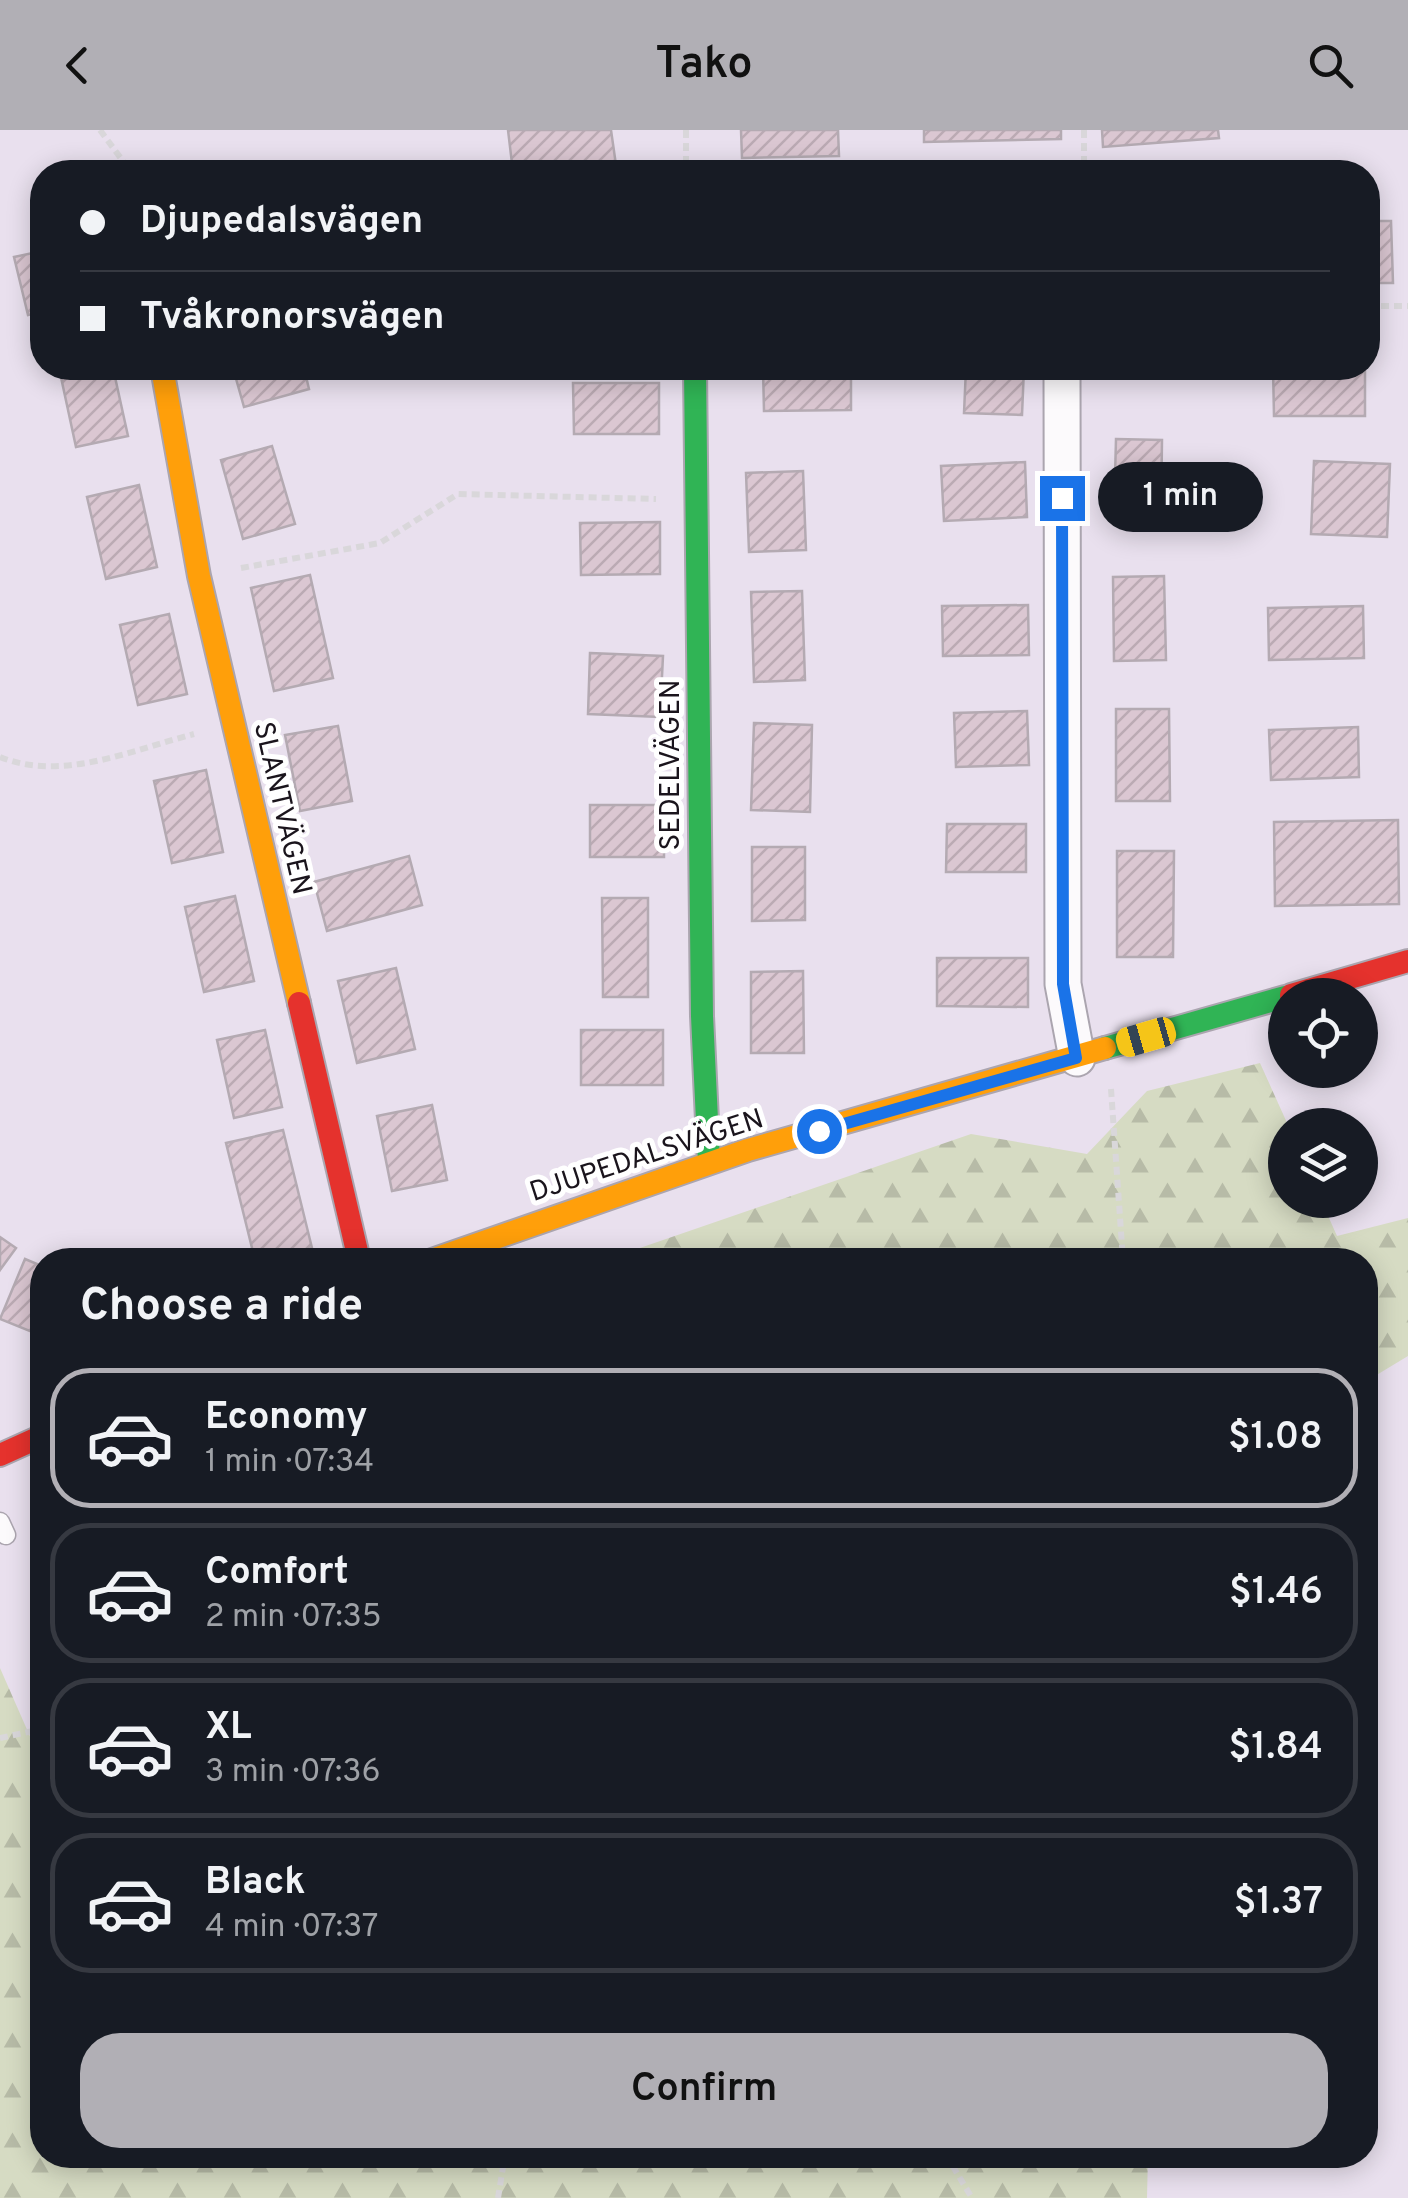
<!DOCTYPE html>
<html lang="en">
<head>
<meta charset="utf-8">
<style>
  body { margin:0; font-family:Overpass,sans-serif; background:#242831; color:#f1f3f6; height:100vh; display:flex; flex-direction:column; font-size:38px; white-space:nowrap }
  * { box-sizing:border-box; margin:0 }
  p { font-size:32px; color:#9ea1a6 }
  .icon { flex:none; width:55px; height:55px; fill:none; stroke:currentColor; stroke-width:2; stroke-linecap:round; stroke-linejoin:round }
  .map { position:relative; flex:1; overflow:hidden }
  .details { position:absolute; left:30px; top:1118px; width:1348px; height:920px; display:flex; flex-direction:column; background:#171b24; border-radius:40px; box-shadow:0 5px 25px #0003 }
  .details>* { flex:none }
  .guide { position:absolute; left:30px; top:30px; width:1350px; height:220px; border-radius:40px; box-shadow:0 5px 25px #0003; display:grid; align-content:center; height:220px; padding:0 50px; background:#171b24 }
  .controls { position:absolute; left:1268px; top:848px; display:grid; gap:20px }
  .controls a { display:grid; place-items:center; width:110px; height:110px; border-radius:50%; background:#171b24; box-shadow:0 5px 25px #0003; font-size:50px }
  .end { position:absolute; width:45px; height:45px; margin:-22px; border:12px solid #1a73e8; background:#fff; box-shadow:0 0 0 5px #fff }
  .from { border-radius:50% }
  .bubble { position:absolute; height:70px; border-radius:35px; background:#171b24; box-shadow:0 5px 25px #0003; font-size:32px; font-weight:600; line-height:70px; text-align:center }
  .car { position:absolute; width:30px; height:60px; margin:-30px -15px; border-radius:12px; box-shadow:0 0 8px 2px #0007; background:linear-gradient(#f5c518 24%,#345 0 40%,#f5c518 0 76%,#345 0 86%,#f5c518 0) }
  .guide b { display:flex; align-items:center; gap:35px; height:95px; font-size:38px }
  .guide b+b { border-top:2px solid #363941 }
  .guide i { width:25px; height:25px; background:#f1f3f6 }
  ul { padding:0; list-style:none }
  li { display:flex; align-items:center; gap:30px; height:140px; margin:0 20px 15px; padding:0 30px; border:5px solid #363941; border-radius:40px }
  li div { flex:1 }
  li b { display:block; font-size:38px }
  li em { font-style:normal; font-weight:600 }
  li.on { border-color:#b1afb5 }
  li>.icon { width:90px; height:90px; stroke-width:1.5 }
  h2 { padding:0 50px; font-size:45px; line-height:120px }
  .button { display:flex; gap:20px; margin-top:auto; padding:20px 50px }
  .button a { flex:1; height:115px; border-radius:40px; background:#b1afb5; color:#111; font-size:40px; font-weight:600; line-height:115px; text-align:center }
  header { display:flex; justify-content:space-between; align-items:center; height:130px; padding:0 50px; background:#b1afb5; color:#111; font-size:45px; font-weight:600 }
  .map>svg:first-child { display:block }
  .forest { fill:url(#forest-firs) }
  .building { fill:url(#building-hatch); stroke:#b4aab2; stroke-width:2.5 }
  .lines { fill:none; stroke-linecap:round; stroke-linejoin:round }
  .lane-casing { stroke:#aba5af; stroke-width:21 }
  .street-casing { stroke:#aba5af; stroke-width:39 }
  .fast-casing { stroke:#aba5af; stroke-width:26 }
  .slow-casing { stroke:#aba5af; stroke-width:26 }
  .jam-casing { stroke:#aba5af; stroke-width:26 }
  .path { stroke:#d9d7da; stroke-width:6; stroke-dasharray:8 5; stroke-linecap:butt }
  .lane { stroke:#fcfafc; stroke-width:18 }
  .street { stroke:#fcfafc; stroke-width:35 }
  .fast { stroke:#30b455; stroke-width:22 }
  .slow { stroke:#ff9f0a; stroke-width:22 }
  .jam { stroke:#e5322d; stroke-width:22 }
  .route { stroke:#1a73e8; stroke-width:12 }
  .labels { text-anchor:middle; stroke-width:10; stroke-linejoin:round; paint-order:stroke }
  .street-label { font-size:28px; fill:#1a141c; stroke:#fff }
</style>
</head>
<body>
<header><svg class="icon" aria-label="back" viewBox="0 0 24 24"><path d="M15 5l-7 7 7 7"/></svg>Tako<svg class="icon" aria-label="search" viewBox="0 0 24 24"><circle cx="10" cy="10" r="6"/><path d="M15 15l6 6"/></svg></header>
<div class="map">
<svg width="1408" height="2068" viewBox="0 0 1408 2068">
  <defs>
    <pattern id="forest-firs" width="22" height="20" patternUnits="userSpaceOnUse" patternTransform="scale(2.5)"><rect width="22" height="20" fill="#d6dbc3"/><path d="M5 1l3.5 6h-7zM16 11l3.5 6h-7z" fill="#b7bba7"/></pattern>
    <pattern id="building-hatch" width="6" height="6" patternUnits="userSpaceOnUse" patternTransform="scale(2.5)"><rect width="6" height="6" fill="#dbc7d2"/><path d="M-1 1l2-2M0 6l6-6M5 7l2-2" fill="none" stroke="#bbaab4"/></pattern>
  </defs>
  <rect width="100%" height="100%" fill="#e9e0ee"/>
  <!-- forest -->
  <g class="forest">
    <path d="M1260,933l28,62 -3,75h36l16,36 71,-18v138l-43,26v-122h-760l366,-126 116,20 60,-63z"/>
    <path d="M0,1538l36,82h6v405h1106l-1,43h-1147z"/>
  </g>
  <!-- building -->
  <g class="building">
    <path d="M508,0h103l6,42h-104z"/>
    <path d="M741,0h97l1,26 -97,2z"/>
    <path d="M924,0h137v9l-137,3z"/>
    <path d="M1102,0h116l1,8 -116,9z"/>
    <path d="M1368,91h23l2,62h-25z"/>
    <path d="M42,121v61l-14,3 -14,-58z"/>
    <path d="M59,238h54l15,68 -52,11z"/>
    <path d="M233,238h71l5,21 -65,18z"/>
    <path d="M763,238h88v42l-87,1z"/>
    <path d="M966,238h58l-2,47 -58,-2z"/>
    <path d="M1273,238h92v48h-91z"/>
    <path d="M573,253h86v51h-85z"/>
    <path d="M1116,309l46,1 -1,75h-47z"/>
    <path d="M272,316l23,78 -52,15 -22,-79z"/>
    <path d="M1314,331l76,3 -3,73 -76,-3z"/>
    <path d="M1025,332l2,55 -83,4 -3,-55z"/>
    <path d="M803,341l3,79 -57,2 -3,-79z"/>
    <path d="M139,355l18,82 -51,12 -19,-82z"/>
    <path d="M660,392v52l-79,1 -1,-52z"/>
    <path d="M310,445l23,103 -59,13 -23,-103z"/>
    <path d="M1164,446l2,84 -52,1 -1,-84z"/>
    <path d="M802,461l3,89 -51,2 -3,-90z"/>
    <path d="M1028,475l1,50 -86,1 -1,-50z"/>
    <path d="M1363,476l1,52 -95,2 -1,-52z"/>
    <path d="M169,484l18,80 -49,11 -18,-80z"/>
    <path d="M590,523l73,3 -3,61 -72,-3z"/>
    <path d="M1116,579h53l1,92h-54z"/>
    <path d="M1027,581l2,54 -73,2 -2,-54z"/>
    <path d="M754,593l58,2 -2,87 -59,-2z"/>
    <path d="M338,596l14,75 -52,10 -15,-76z"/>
    <path d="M1358,597l1,50 -88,3 -2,-50z"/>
    <path d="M206,640l17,82 -51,11 -18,-82z"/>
    <rect x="590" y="675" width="74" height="52"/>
    <path d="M1398,690l1,84 -124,2 -1,-84z"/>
    <path d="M947,694h79v48h-80z"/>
    <path d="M752,717h53v73l-53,1z"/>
    <path d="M1117,721h57l-1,106h-56z"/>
    <path d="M409,726l13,49 -95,26 -13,-49z"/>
    <path d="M235,766l19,85 -50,11 -19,-85z"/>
    <path d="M602,768h46v99h-45z"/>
    <path d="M937,828h91v49l-91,-1z"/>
    <path d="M396,838l19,81 -58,14 -19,-82z"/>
    <path d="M803,841l1,82h-53v-81z"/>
    <path d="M265,900l17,77 -48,11 -17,-78z"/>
    <rect x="581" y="900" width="82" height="55"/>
    <path d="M432,975l15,75 -55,11 -15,-75z"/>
    <path d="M283,1000l29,118 -57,12 -29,-117z"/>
    <path d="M0,1107l16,11 -16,22z"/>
    <path d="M25,1129l17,7v70l-42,-17z"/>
  </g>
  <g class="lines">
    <!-- lane casing -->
    <g class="lane-casing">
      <path id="lane" d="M0,1392l6,13"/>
    </g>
    <!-- street casing -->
    <g class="street-casing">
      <path id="street" d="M1062,238l1,616 14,74"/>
    </g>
    <!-- fast casing -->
    <g class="fast-casing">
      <g id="fast">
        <path d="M695,238l7,648 7,146"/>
        <path d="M1105,918l180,-51"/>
      </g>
    </g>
    <!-- slow casing -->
    <g class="slow-casing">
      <g id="slow">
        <path d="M162,238l37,208 100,427"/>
        <path d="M432,1130l316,-110 357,-102"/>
      </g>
    </g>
    <!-- jam casing -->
    <g class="jam-casing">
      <g id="jam">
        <path d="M1291,865l117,-34"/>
        <path d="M299,873l60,257"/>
        <path d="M0,1325l42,-19"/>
      </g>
    </g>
    <!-- path -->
    <g class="path">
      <path d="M100,0l31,42"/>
      <path d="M686,0v42"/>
      <path d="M1084,0v42"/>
      <path d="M1368,176h40"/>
      <path d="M241,438l139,-25 78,-49 198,5"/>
      <path d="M0,627c62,25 132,-7 194,-23"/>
      <path d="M1111,959l12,171"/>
      <path d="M0,1608l42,-9"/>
      <path d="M946,2025l26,43"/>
      <path d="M498,2068l7,-43"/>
    </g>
    <!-- lane -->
    <use href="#lane" class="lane"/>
    <!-- street -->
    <use href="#street" class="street"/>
    <!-- fast -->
    <use href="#fast" class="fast"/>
    <!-- slow -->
    <use href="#slow" class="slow"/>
    <!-- jam -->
    <use href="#jam" class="jam"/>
  </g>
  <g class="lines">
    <!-- route -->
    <path class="route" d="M819,1001l257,-73 -13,-74 -1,-486"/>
  </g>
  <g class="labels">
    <!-- street labels -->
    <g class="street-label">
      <text transform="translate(669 635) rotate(-90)" y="10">SEDELVÄGEN</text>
      <text transform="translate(284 678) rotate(77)" y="10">SLANTVÄGEN</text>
      <text transform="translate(646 1024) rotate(-18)" y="10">DJUPEDALSVÄGEN</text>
    </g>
  </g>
</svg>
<div class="controls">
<a><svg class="icon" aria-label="locate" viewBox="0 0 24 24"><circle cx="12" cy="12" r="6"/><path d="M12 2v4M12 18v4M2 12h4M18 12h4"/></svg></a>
<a><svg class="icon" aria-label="layers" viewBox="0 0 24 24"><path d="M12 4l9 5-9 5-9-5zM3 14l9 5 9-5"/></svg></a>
</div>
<i class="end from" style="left:819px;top:1001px"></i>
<i class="end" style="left:1062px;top:368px"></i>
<div class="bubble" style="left:1098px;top:332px;width:165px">1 min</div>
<i class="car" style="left:1146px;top:907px;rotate:254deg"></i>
<div class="guide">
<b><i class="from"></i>Djupedalsvägen</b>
<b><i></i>Tvåkronorsvägen</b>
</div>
<section class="details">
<h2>Choose a ride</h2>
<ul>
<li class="on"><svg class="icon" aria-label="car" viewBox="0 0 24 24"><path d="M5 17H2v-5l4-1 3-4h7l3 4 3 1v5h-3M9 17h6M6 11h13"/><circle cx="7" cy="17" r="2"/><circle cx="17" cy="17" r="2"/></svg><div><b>Economy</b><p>1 min · 07:34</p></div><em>$1.08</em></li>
<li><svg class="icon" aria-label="car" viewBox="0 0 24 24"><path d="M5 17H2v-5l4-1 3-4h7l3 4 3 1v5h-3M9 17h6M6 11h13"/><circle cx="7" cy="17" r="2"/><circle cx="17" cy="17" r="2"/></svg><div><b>Comfort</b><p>2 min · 07:35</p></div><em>$1.46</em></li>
<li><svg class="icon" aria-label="car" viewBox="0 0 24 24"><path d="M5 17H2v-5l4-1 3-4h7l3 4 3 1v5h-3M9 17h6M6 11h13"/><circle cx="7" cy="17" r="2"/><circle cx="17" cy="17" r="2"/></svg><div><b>XL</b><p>3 min · 07:36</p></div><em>$1.84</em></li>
<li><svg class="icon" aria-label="car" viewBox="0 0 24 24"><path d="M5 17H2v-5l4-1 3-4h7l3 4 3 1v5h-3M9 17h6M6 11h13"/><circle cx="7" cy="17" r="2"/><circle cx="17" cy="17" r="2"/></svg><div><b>Black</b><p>4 min · 07:37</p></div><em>$1.37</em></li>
</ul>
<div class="button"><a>Confirm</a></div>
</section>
</div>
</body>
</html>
